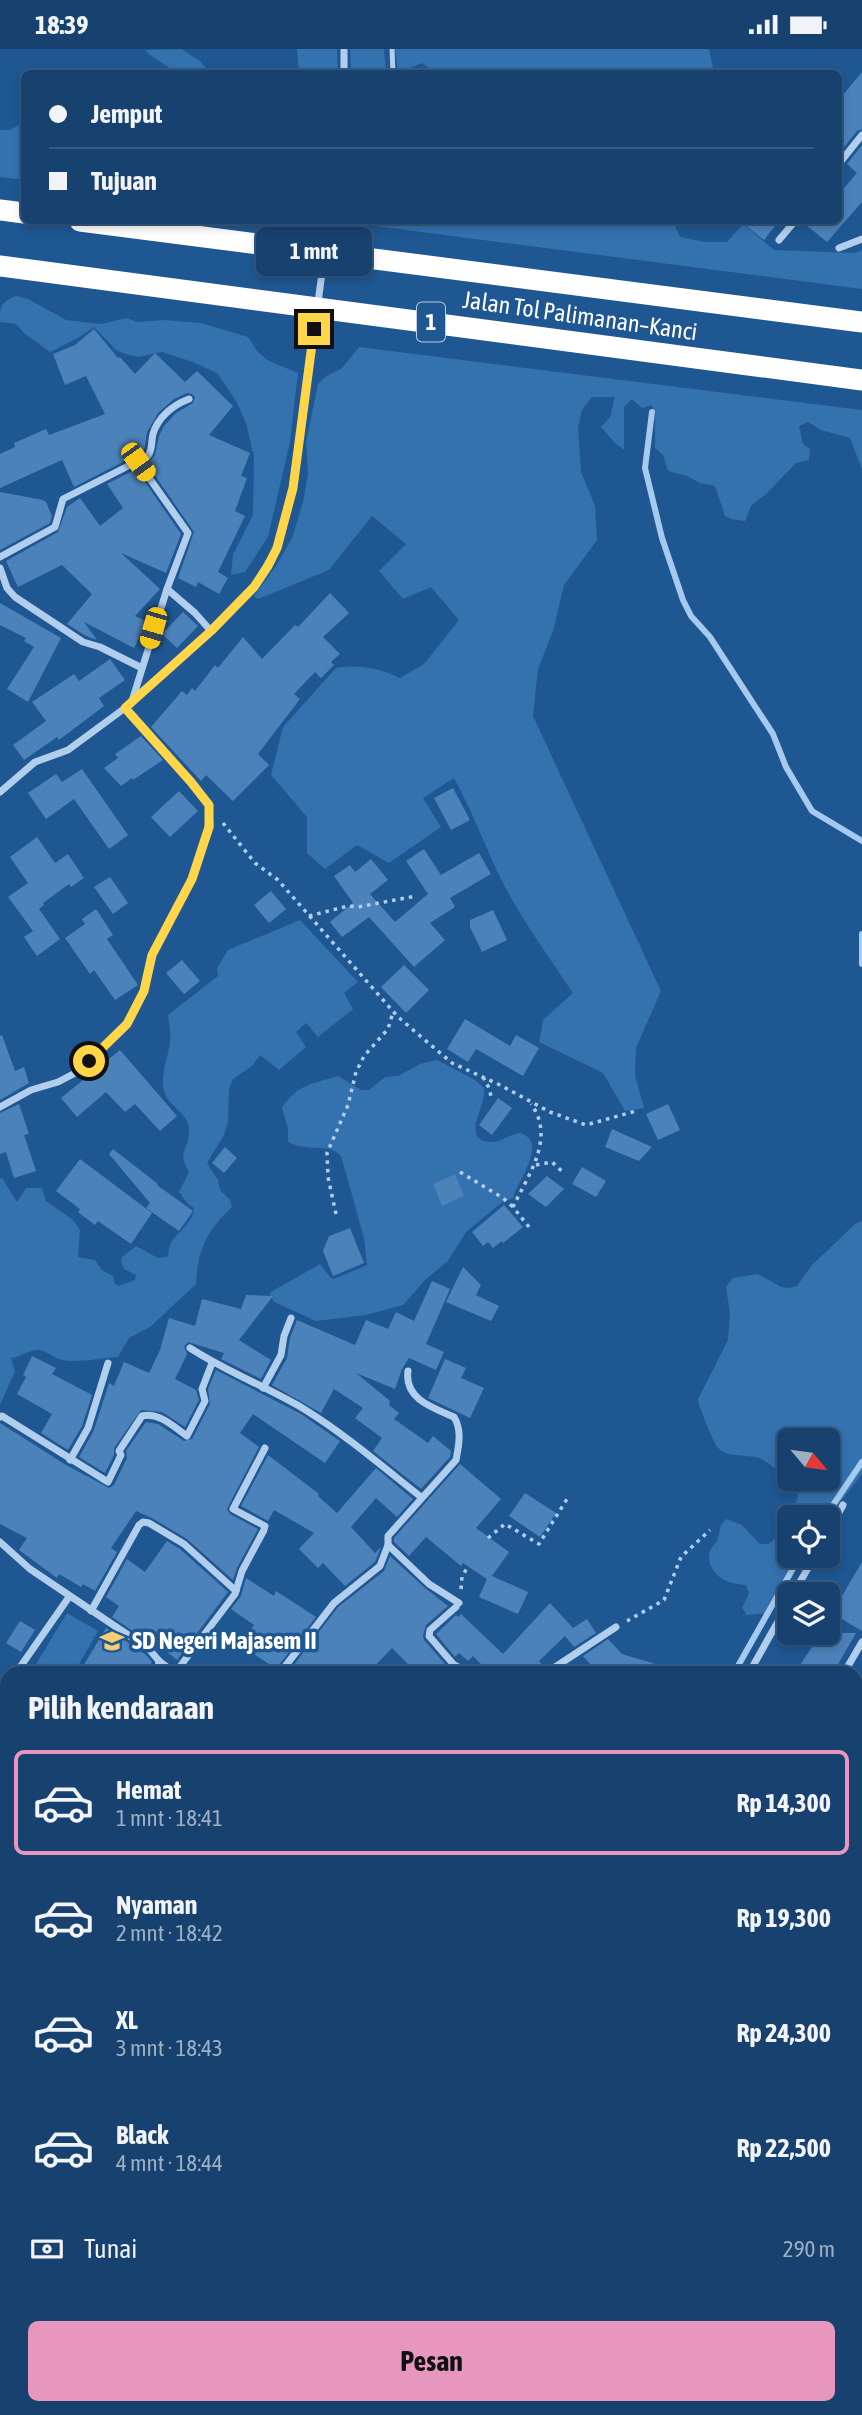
<!DOCTYPE html>
<html lang="id">
<head>
<meta charset="utf-8">
<style>
  body { margin:0; font-family:"Asap Condensed",sans-serif; background:#204873; color:#f1f3f6; height:100vh; display:flex; flex-direction:column; font-size:26px; white-space:nowrap }
  * { box-sizing:border-box; margin:0 }
  p { font-size:23px; color:#9eafc2 }
  .icon { flex:none; width:38px; height:38px; fill:none; stroke:currentColor; stroke-width:2; stroke-linecap:round; stroke-linejoin:round }
  .map { position:relative; flex:1; overflow:hidden }
  .details { position:absolute; left:0px; top:1617px; width:863px; height:749px; display:flex; flex-direction:column; background:#17416e; border-radius:21px 21px 0 0; box-shadow:0 4px 10px #0003,0 0 0 2px #365a81 }
  .details>* { flex:none }
  .guide { position:absolute; left:21px; top:21px; width:821px; height:154px; border-radius:10px; box-shadow:0 4px 10px #0003,0 0 0 2px #365a81; display:grid; align-content:center; height:154px; padding:0 28px; background:#17416e }
  .needle { width:46px; rotate:119deg }
  .tools { position:absolute; left:777px; top:1379px; display:grid; gap:14px }
  .tools a { display:grid; place-items:center; width:63px; height:63px; border-radius:10px; background:#17416e; box-shadow:0 4px 10px #0003,0 0 0 2px #365a81; font-size:35px }
  .end { position:absolute; width:32px; height:32px; margin:-16px; border:9px solid #ffd54a; background:#111; box-shadow:0 0 0 4px #111 }
  .from { border-radius:50% }
  .bubble { position:absolute; height:49px; border-radius:10px; background:#17416e; box-shadow:0 4px 10px #0003,0 0 0 2px #365a81; font-size:23px; font-weight:700; line-height:49px; text-align:center }
  .car { position:absolute; width:21px; height:42px; margin:-21px -10px; border-radius:9px; box-shadow:0 0 5px 2px #0007; background:linear-gradient(#f5c518 24%,#345 0 40%,#f5c518 0 76%,#345 0 86%,#f5c518 0) }
  .guide b { display:flex; align-items:center; gap:24px; height:66px; font-size:26px }
  .guide b+b { border-top:2px solid #365a81 }
  .guide i { width:18px; height:18px; background:#f1f3f6 }
  ul { padding:0; list-style:none }
  li { display:flex; align-items:center; gap:21px; height:105px; margin:0 14px 10px; padding:0 14px; border:4px solid transparent; border-radius:10px }
  li div { flex:1 }
  li b { display:block; font-size:26px }
  li em { font-style:normal; font-weight:700 }
  li.selected { border-color:#e797bd }
  li>.icon { width:63px; height:63px; stroke-width:1.5 }
  h2 { padding:0 28px; font-size:32px; line-height:84px }
  .pay { display:flex; align-items:center; gap:18px; height:77px; padding:0 28px; font-size:26px }
  .pay p { margin-inline-start:auto }
  .cta { display:flex; gap:14px; margin-top:auto; padding:14px 28px }
  .cta a { flex:1; height:80px; border-radius:10px; background:#e797bd; color:#111; font-size:28px; font-weight:700; line-height:80px; text-align:center }
  .status { display:flex; justify-content:space-between; align-items:center; height:49px; padding:0 35px; background:#17416e; direction:ltr }
  .status svg { height:19px; fill:currentColor }
  .map>svg:first-child { display:block }
  .green { fill:#3371af; fill-rule:evenodd }
  .lines { fill:none; stroke-linecap:round; stroke-linejoin:round }
  .stream { stroke:#a4cbef; stroke-width:6 }
  .building { fill:#4c82ba }
  .path { stroke:#b1cfed; stroke-width:3.5; stroke-dasharray:3.5 5; stroke-linecap:butt }
  .service { stroke:#b1cfed; stroke-width:5 }
  .minor { stroke:#b1cfed; stroke-width:7 }
  .tertiary { stroke:#b1cfed; stroke-width:12 }
  .motorway { stroke:#fff; stroke-width:21 }
  .route { stroke:#ffd54a; stroke-width:9 }
  .labels { text-anchor:middle; stroke-width:7; stroke-linejoin:round; paint-order:stroke }
  .shield { fill:#1f5792; stroke:#bccdde; stroke-width:2 }
  .shield-label { font-size:23px; font-weight:bold; fill:#fff }
  .street-label { font-size:24px; fill:#fff; stroke:#1f5792 }
  .poi-label { font-size:24px; font-weight:bold; fill:#fff; stroke:#1f5792; text-anchor:start }
</style>
</head>
<body>
<div class="status"><b>18:39</b><svg viewBox="0 0 49 12"><path d="M0 12V9h3v3zM5 12V6h3v6zM10 12V3h3v9zM15 12V0h3v12zM26 1h20v11H26zM47 4h2v5h-2z"/></svg></div>
<div class="map">
<svg width="862" height="2366" viewBox="0 0 862 2366">
  <rect width="100%" height="100%" fill="#1f5792"/>
  <!-- green -->
  <g class="green">
    <path d="M181,0l19,12 10,12h-38v-3c-9,-8 -19,-11 -27,-20z"/>
    <path d="M297,0h40l1,24h-39z"/>
    <path d="M350,0h34l2,24h-35z"/>
    <path d="M395,0h314l5,24h-278l-14,-10 -24,10z"/>
    <path d="M24,73v58l-24,-3v-47h10z"/>
    <path d="M337,172h336l7,16 25,5h22l16,-18 31,26 81,3 7,-3v39z"/>
    <path d="M16,247l12,3 38,21 35,4 26,-6 10,4 27,-2 37,3 47,14 9,14 10,9 31,13 -8,69 -22,95 -23,35 -14,3 2,-20 20,-40 1,-58 -8,-34 -10,-22 -19,-28 -24,-11 -31,-10 -23,5 -14,-3 -9,-4 -22,-23 -16,11 -28,14 -25,-18 -9,-10 -16,-2c0,-16 1,-20 16,-26z"/>
    <path d="M359,298l503,63v107v-48l-12,-31 -29,-8 -13,-8 -9,4 4,18 7,5 -1,11 -13,3 -30,31 -15,12 -6,15 -14,-2 -6,-3 -10,-30 -15,-3 -13,-7 -19,-5 -5,-16 -8,-7v-34l-3,-9 -10,3 -10,-9 -8,8v43l-9,-7 -14,-16 9,-10 5,-20h-23l-10,13 -4,17 3,45 14,34 2,34 -33,45 -11,46 -15,38 -5,47 128,275 -25,57 -1,27 9,33 -19,3 -22,-38 -64,-31 4,-22 30,-27c-26,-39 -55,-78 -75,-120 -15,-32 -27,-64 -44,-95l-31,20 18,29 -52,36 -32,-18 -32,24 -18,-16v-36l-36,-42 12,-48 53,-59c24,-4 43,0 64,10l24,-14 35,-44 -28,-33 -28,12 -24,-28 27,-27 -34,-28 -43,54 -71,29 -4,-3 22,-30 16,-28 11,-36 5,-28 -2,-32 12,-58 8,-8 15,-7z"/>
    <path d="M300,871l58,62 -14,11 9,16 -35,28 -12,-14 -10,9 10,15 -27,23 -19,-15 -8,11 -19,13 -4,10 -1,33 -4,13 -17,28 11,17 2,10 10,10 2,7c-26,24 -34,43 -36,77l-46,43 -21,11 -11,19c-17,1 -40,6 -56,3 -8,-2 -16,-10 -25,-10 -10,1 -17,7 -26,8l4,13 -15,34v-226l2,-1 15,24 9,-14h16l4,13 27,19 7,10 -2,27 17,3 7,10 11,6 2,8 4,2 16,-6 1,-5 -12,-6 -3,-7 1,-5 14,-11 22,12 9,-1c2,-5 2,-12 5,-16 8,-11 21,-18 22,-33l-6,-4 -9,-12 10,-20c-13,-21 0,-21 0,-41 1,-18 -21,-24 -25,-40 -4,-17 4,-33 6,-49 1,-9 -1,-18 -2,-27l50,-39 -1,-8 11,-18z"/>
    <path d="M437,1011l38,20 9,8c4,16 -27,55 10,54 8,-1 17,-8 26,-9 29,8 -2,47 -7,65l-12,5 -35,29 -18,29 -23,19 -22,25 -37,10 -50,6 -42,-19 -5,-9 51,-29 11,14 3,1 33,-14 -3,-27 -23,-82c-12,-14 -33,-3 -53,-14v-13l-6,-21c15,-24 31,-24 56,-32l23,14h8l16,-13 13,-1 22,-12z"/>
    <path d="M862,1172v253l-34,44 -39,-1v39h15l-33,57 -24,2 -5,-7 7,-15 -3,-8c-6,-1 -12,-1 -17,-3 -18,-6 -28,-28 -12,-40l4,-17 5,-6 16,6 18,19h8c13,-8 14,-18 21,-30 3,-7 9,-12 9,-19 0,-9 -30,-34 -39,-37 -13,-4 -30,0 -41,-10 -4,-4 -20,-43 -20,-49l30,-59 2,-27 -4,-26 7,-9 25,-4 23,13 8,1 8,-2 15,-21 43,-41zM789,1391h39v39h-39z"/>
    <path d="M67,1564l31,18 -24,42h-34l-7,-4z"/>
    <path d="M0,1673l7,4v129l-7,12z"/>
  </g>
  <g class="lines">
    <!-- stream -->
    <g class="stream">
      <path d="M652,363l-7,56 17,70 21,62 8,16 19,21 63,97 13,33 26,44 50,30"/>
      <path d="M862,885v30"/>
      <path d="M825,1468l37,-55"/>
      <path d="M734,1624l66,-117"/>
      <path d="M856,1767h6"/>
      <path d="M503,2359l5,7"/>
    </g>
  </g>
  <!-- building -->
  <g class="building">
    <path d="M862,23v57l-5,2 -19,24v-54z"/>
    <path d="M862,96v57l-35,40 -26,-21h37v-26l19,-22 -10,-9z"/>
    <path d="M740,172h39l-15,19z"/>
    <path d="M94,280l24,29 2,-1 15,17 20,-21 30,29 12,-11 36,35 -24,29 41,18 -9,23 6,2 -12,33 10,5 -27,56 10,6 -9,16 -21,-12 -2,5 -18,-9 16,-46 -47,-68 8,-9 4,-19 5,-10 12,-13 17,-10 2,-6 -3,-3 -5,-1 -13,6 -16,14 -11,19 -3,19 -70,36 -12,-27 -62,28v-34l15,-7 -1,-4 32,-14 3,6 56,-21 -19,-38 -21,9 -12,-31 22,-9z"/>
    <path d="M136,420l45,65 -15,39 -45,-20 39,36 -25,27 12,6 -13,26 -50,-26 13,18 -11,-4 -19,-12 25,-30 -30,-29 -44,22 -12,-26 52,-29 9,-25 13,-9 20,28 23,-18 -16,-24z"/>
    <path d="M0,443l43,8 3,2 6,14 -2,7 -50,27z"/>
    <path d="M330,544l19,20 -26,24 17,17 -9,8 3,3 -13,13 -6,-6 -21,22 6,5 -42,55 11,11 -36,36 -27,-26 -5,6 -50,-54 31,-36 5,4 5,-7 3,3 20,-26 3,3 25,-31 19,22 33,-34 3,2z"/>
    <path d="M0,554l61,35 -33,64 -21,-13 27,-42 -10,-6 2,-3 -26,-13z"/>
    <path d="M183,563l15,14 -21,22 -15,-14z"/>
    <path d="M110,610l15,21 -26,18 5,8 -45,34 -2,-3 -33,23 -11,-15 33,-24 -14,-19 42,-28 5,7z"/>
    <path d="M141,687l22,24 -30,20 -1,-2 -11,8 -17,-18 14,-10 -3,-4z"/>
    <path d="M82,720l46,66 -19,14 -35,-50 -28,20 -18,-26 28,-19 6,8z"/>
    <path d="M453,739l17,32 -19,10 -17,-32z"/>
    <path d="M179,742l19,20 -28,26 -19,-20z"/>
    <path d="M37,788l18,26 13,-9 16,24 -13,9 -2,-3 -26,19 1,2 -5,4 21,30 -23,17 -13,-19 9,-6 -25,-34 20,-14 -18,-26z"/>
    <path d="M424,800l17,26 38,-22 12,21 -41,24 5,9 -25,16 15,17 -31,27 -45,-50 -27,20 -12,-15 23,-19 -19,-27 16,-11 5,7 16,-13 17,21 -18,14 25,28 33,-28 -22,-33z"/>
    <path d="M110,828l18,26 -15,11 -19,-27z"/>
    <path d="M271,842l15,18 -17,14 -15,-18z"/>
    <path d="M96,860l17,26 -6,4 31,46 -23,15 -21,-30 -4,4 -25,-36 20,-14 -3,-5z"/>
    <path d="M493,861l14,30 -25,12 -12,-25v-7z"/>
    <path d="M182,911l18,21 -16,13 -18,-21z"/>
    <path d="M404,916l25,25 -23,23 -25,-26z"/>
    <path d="M465,970l45,27 6,-11 23,13 -16,28 -47,-27 -8,13 -21,-13z"/>
    <path d="M2,986l13,36 9,-4 5,16 -29,17v-64z"/>
    <path d="M120,1001l57,66 -17,15 -25,-27 -10,8 -19,-20 -29,25 -16,-19z"/>
    <path d="M498,1049l14,10 -20,27 -13,-10z"/>
    <path d="M19,1055l10,30 -5,1 12,36 -22,7 -8,-26 -6,2v-41z"/>
    <path d="M668,1055l12,26 -22,10 -12,-26z"/>
    <path d="M612,1080l40,18 -13,14 -34,-14z"/>
    <path d="M225,1098l12,11 -13,15 -12,-10z"/>
    <path d="M113,1100l45,35 -1,1 36,26 -14,20 -33,-23 4,-5 -41,-49z"/>
    <path d="M80,1110l72,54 -21,31 -33,-23 -3,4 -17,-13 2,-3 -24,-18z"/>
    <path d="M582,1118l24,14 -10,16 -24,-13z"/>
    <path d="M455,1125l9,22 -22,10 -9,-22z"/>
    <path d="M547,1127l17,13 -18,18 -18,-13z"/>
    <path d="M504,1156l19,22 -20,16 -1,-2 -9,7 -5,-6 -5,4 -11,-14z"/>
    <path d="M350,1179l14,35 -31,13 -10,-25 6,-15z"/>
    <path d="M463,1218l18,18 -5,10 23,11 -8,15 -45,-19z"/>
    <path d="M432,1232l18,8 -24,55 18,8 -8,18 -27,-12 -7,11 -7,20 -39,-16 34,28 -1,4 10,8 -5,6 34,24 5,-7 18,15 -1,6 -29,32 -48,-38 9,-13 -27,-20 8,-10 -29,-19 -13,24 -49,-28 15,-27 3,-20 7,-18 58,25 11,-25 22,9 8,-17 18,9z"/>
    <path d="M246,1246l27,1 -34,44 32,20 -10,19 -40,-20 3,-6 -36,-11 -4,5 3,7 -12,25 21,11 3,10 -14,27 -23,-15 -21,-2 -27,38v7l-9,18 -26,-16 15,-27 15,-47 5,3 10,-24 25,11 11,-23 9,-32 26,8 7,-27 39,10z"/>
    <path d="M32,1307l24,12 -4,6 40,21 -10,31 -14,24 -27,-17 11,-19 -35,-20 9,-17 -3,-2z"/>
    <path d="M445,1310l21,9 -5,10 23,10 -14,30 -42,-20z"/>
    <path d="M216,1321l85,44 39,27 -15,22 -72,-49 -13,19 19,14 -32,62 3,5 28,15 -21,39 -4,12 -46,-41 -35,-21 -16,-7 -25,37 6,4 -22,39 -12,-7 -2,3 -22,-13 -2,4 -38,-28 8,-12 -27,-14v-101l66,42 43,23 5,-3 13,-27 -1,-7 20,-29 12,2 26,17 8,-2 18,-35 -2,-15z"/>
    <path d="M268,1406l51,39 -1,2 19,17 39,-45 37,31 -16,18 -21,-19 -25,29 24,26 6,-6 -6,15 -30,24 -22,-23 -5,5 -19,-19 15,-16 -40,-23 -6,11 -27,-15z"/>
    <path d="M460,1415l41,35 -25,29 33,24 -17,24 36,16 -10,22 -39,-17 8,-18 -24,-16 -2,3 -35,-29 -17,19 -15,-14v-4z"/>
    <path d="M525,1444l31,20 -16,24 -31,-21z"/>
    <path d="M167,1492l13,8 48,43 -51,68 -16,-13 -3,4 -6,-7 -40,-27 7,-11 -13,-9 21,-38 18,13z"/>
    <path d="M390,1507l35,32 23,18 -22,19 -3,10 1,5 21,24 -9,9h-19l-25,-25 -24,25h-74l-4,-3 48,-63 46,-36z"/>
    <path d="M862,1513v69l-30,-18z"/>
    <path d="M246,1529l28,18 2,-5 40,26 -40,52 -35,-24 13,-20 -23,-16 10,-13z"/>
    <path d="M550,1554l23,25 14,-9 9,14 -22,14 -9,-11 -26,25 5,6 -4,6h-62l6,-6 -11,-11 -5,5 -9,-8 -4,4 -19,-23 20,-19 2,2 3,-3 42,40z"/>
    <path d="M20,1572l15,9 -14,22 -15,-9z"/>
    <path d="M106,1579l39,26 7,8 -7,11h-66z"/>
    <path d="M821,1584h35l-23,40h-38z"/>
    <path d="M608,1590l14,15 50,15 -1,4h-73l-15,-17z"/>
  </g>
  <g class="lines">
    <!-- path -->
    <g class="path">
      <path d="M223,774l32,40 23,17 120,137 54,46 48,22 50,27 36,13 50,-14"/>
      <path d="M309,867l39,-10 10,1 58,-11"/>
      <path d="M483,1028l6,11 3,12"/>
      <path d="M536,1116l16,-3 13,12"/>
      <path d="M460,1123l43,26 10,9"/>
      <path d="M336,1165l-8,-37 -1,-24 21,-48 8,-33 8,-16 24,-27 5,-17"/>
      <path d="M529,1178l-16,-20c15,-32 43,-69 18,-103"/>
      <path d="M488,1489l17,-14 34,20 28,-45"/>
      <path d="M461,1540l1,-12 6,-11"/>
      <path d="M627,1572l37,-21 17,-43 29,-27"/>
    </g>
    <!-- service -->
    <path class="service" d="M392,0l1,24"/>
    <!-- minor -->
    <g class="minor">
      <path d="M344,24v-24"/>
      <path d="M838,116l24,-30"/>
      <path d="M779,191l16,-19"/>
      <path d="M839,199l23,-9"/>
      <path d="M138,413l50,71 -21,56"/>
      <path d="M0,508l55,-30 8,-28 85,-43c5,-8 3,-14 5,-22 5,-17 20,-29 36,-35"/>
      <path d="M0,519l7,20 8,9 68,45 17,5 42,21"/>
      <path d="M132,652l35,-112 28,24 16,18"/>
      <path d="M0,743l35,-30 33,-12 57,-42 86,-77 43,-44 23,-39 16,-60 36,-267"/>
      <path d="M0,1058l31,-17 27,-8 21,-11 48,-47 17,-33 8,-36 40,-76 18,-52 -1,-22 -18,-23 -66,-74"/>
      <path d="M190,1299c37,24 77,39 114,61 42,26 79,58 117,88"/>
      <path d="M408,1322c-4,28 25,37 46,46 8,13 5,28 2,43l-68,76v9l41,39 30,19"/>
      <path d="M263,1339l18,-33 3,-19 7,-18"/>
      <path d="M0,1368l2,-1 106,66 13,-27 -2,-4 23,-35c17,-4 32,11 45,20l18,-35 -3,-12 10,-26"/>
      <path d="M70,1411l18,-32 20,-65"/>
      <path d="M828,1484l15,-28"/>
      <path d="M0,1493l30,27 119,80 10,12 16,12"/>
      <path d="M793,1545l22,-38"/>
      <path d="M91,1562l48,-86 4,-3 6,1 35,21 52,47"/>
      <path d="M454,1616l-25,-29 1,-6 26,-23"/>
      <path d="M16,1624l53,-76"/>
      <path d="M157,1624l2,-12"/>
      <path d="M175,1624l60,-79 7,-23 22,-41 1,-4 -32,-17 32,-61"/>
      <path d="M280,1624l54,-70 46,-37 8,-21"/>
      <path d="M442,1624l12,-8 16,8"/>
      <path d="M546,1624l70,-46"/>
      <path d="M749,1624l40,-71"/>
      <path d="M844,1624l18,-31"/>
      <path d="M0,1646l7,-9"/>
      <path d="M856,1744h6"/>
      <path d="M856,2043l6,1"/>
      <path d="M0,2183l7,4"/>
      <path d="M856,2191l6,6"/>
      <path d="M856,2289l6,3"/>
      <path d="M5,2312l2,-5"/>
      <path d="M856,2320l6,3"/>
      <path d="M856,2350l6,4"/>
      <path d="M698,2359l10,6"/>
      <path d="M568,2366l3,-7"/>
      <path d="M648,2366v-7"/>
    </g>
    <!-- tertiary -->
    <g class="tertiary">
      <path d="M0,1927l7,4"/>
      <path d="M530,2359l5,7"/>
    </g>
    <!-- motorway -->
    <g class="motorway">
      <path d="M0,161l24,3"/>
      <path d="M80,172l782,101"/>
      <path d="M0,217l862,114"/>
    </g>
  </g>
  <g class="lines">
    <!-- route -->
    <path class="route" d="M89,1012l38,-37 17,-33 8,-36 40,-76 17,-52v-22l-18,-23 -66,-74 86,-77 43,-44 14,-21 9,-18 16,-60 21,-159"/>
  </g>
  <!-- icons -->
  <defs>
    <g id="school-bare" transform="scale(1.89)"><path d="M0-5L7-2L0 1L-7-2ZM-4 1L0 2.5L4 1V4Q0 6-4 4Z" fill="#fbcd71" stroke="#1f5792" stroke-width="2.5" paint-order="stroke"/></g>
  </defs>
  <g fill-rule="evenodd">
    <use href="#school-bare" x="112" y="1592"/>
  </g>
  <g class="labels">
    <!-- shield labels -->
    <rect class="shield" x="417" y="253.5" width="28" height="39" rx="5"/>
    <g class="shield-label">
      <text x="431" y="281">1</text>
    </g>
    <!-- street labels -->
    <g class="street-label">
      <text transform="translate(580 267) rotate(8)" y="8">Jalan Tol Palimanan–Kanci</text>
    </g>
    <!-- poi labels -->
    <g class="poi-label">
      <text x="132" y="1600">SD Negeri Majasem II</text>
    </g>
  </g>
</svg>
<div class="tools">
<a><svg class="needle" viewBox="-14 -14 28 28"><path d="M0-13l5 13h-10z" fill="#e53935"/><path d="M0 13l5-13h-10z" fill="#9eafc2"/></svg></a>
<a><svg class="icon" aria-label="locate" viewBox="0 0 24 24"><circle cx="12" cy="12" r="6"/><path d="M12 2v4M12 18v4M2 12h4M18 12h4"/></svg></a>
<a><svg class="icon" aria-label="layers" viewBox="0 0 24 24"><path d="M12 4l9 5-9 5-9-5zM3 14l9 5 9-5"/></svg></a>
</div>
<i class="end from" style="left:89px;top:1012px"></i>
<i class="end" style="left:314px;top:280px"></i>
<div class="bubble" style="left:256px;top:178px;width:116px">1 mnt</div>
<i class="car" style="left:138px;top:413px;rotate:144deg"></i>
<i class="car" style="left:153px;top:579px;rotate:196deg"></i>
<div class="guide">
<b><i class="from"></i>Jemput</b>
<b><i></i>Tujuan</b>
</div>
<section class="details">
<h2>Pilih kendaraan</h2>
<ul>
<li class="selected"><svg class="icon" aria-label="car" viewBox="0 0 24 24"><path d="M5 17H2v-5l4-1 3-4h7l3 4 3 1v5h-3M9 17h6M6 11h13"/><circle cx="7" cy="17" r="2"/><circle cx="17" cy="17" r="2"/></svg><div><b>Hemat</b><p>1 mnt · 18:41</p></div><em>Rp 14,300</em></li>
<li><svg class="icon" aria-label="car" viewBox="0 0 24 24"><path d="M5 17H2v-5l4-1 3-4h7l3 4 3 1v5h-3M9 17h6M6 11h13"/><circle cx="7" cy="17" r="2"/><circle cx="17" cy="17" r="2"/></svg><div><b>Nyaman</b><p>2 mnt · 18:42</p></div><em>Rp 19,300</em></li>
<li><svg class="icon" aria-label="car" viewBox="0 0 24 24"><path d="M5 17H2v-5l4-1 3-4h7l3 4 3 1v5h-3M9 17h6M6 11h13"/><circle cx="7" cy="17" r="2"/><circle cx="17" cy="17" r="2"/></svg><div><b>XL</b><p>3 mnt · 18:43</p></div><em>Rp 24,300</em></li>
<li><svg class="icon" aria-label="car" viewBox="0 0 24 24"><path d="M5 17H2v-5l4-1 3-4h7l3 4 3 1v5h-3M9 17h6M6 11h13"/><circle cx="7" cy="17" r="2"/><circle cx="17" cy="17" r="2"/></svg><div><b>Black</b><p>4 mnt · 18:44</p></div><em>Rp 22,500</em></li>
</ul>
<div class="pay"><svg class="icon" aria-label="cash" viewBox="0 0 24 24"><path d="M3 7h18v10H3z"/><circle cx="12" cy="12" r="2"/></svg>Tunai<p>290 m</p></div>
<div class="cta"><a>Pesan</a></div>
</section>
</div>
</body>
</html>
